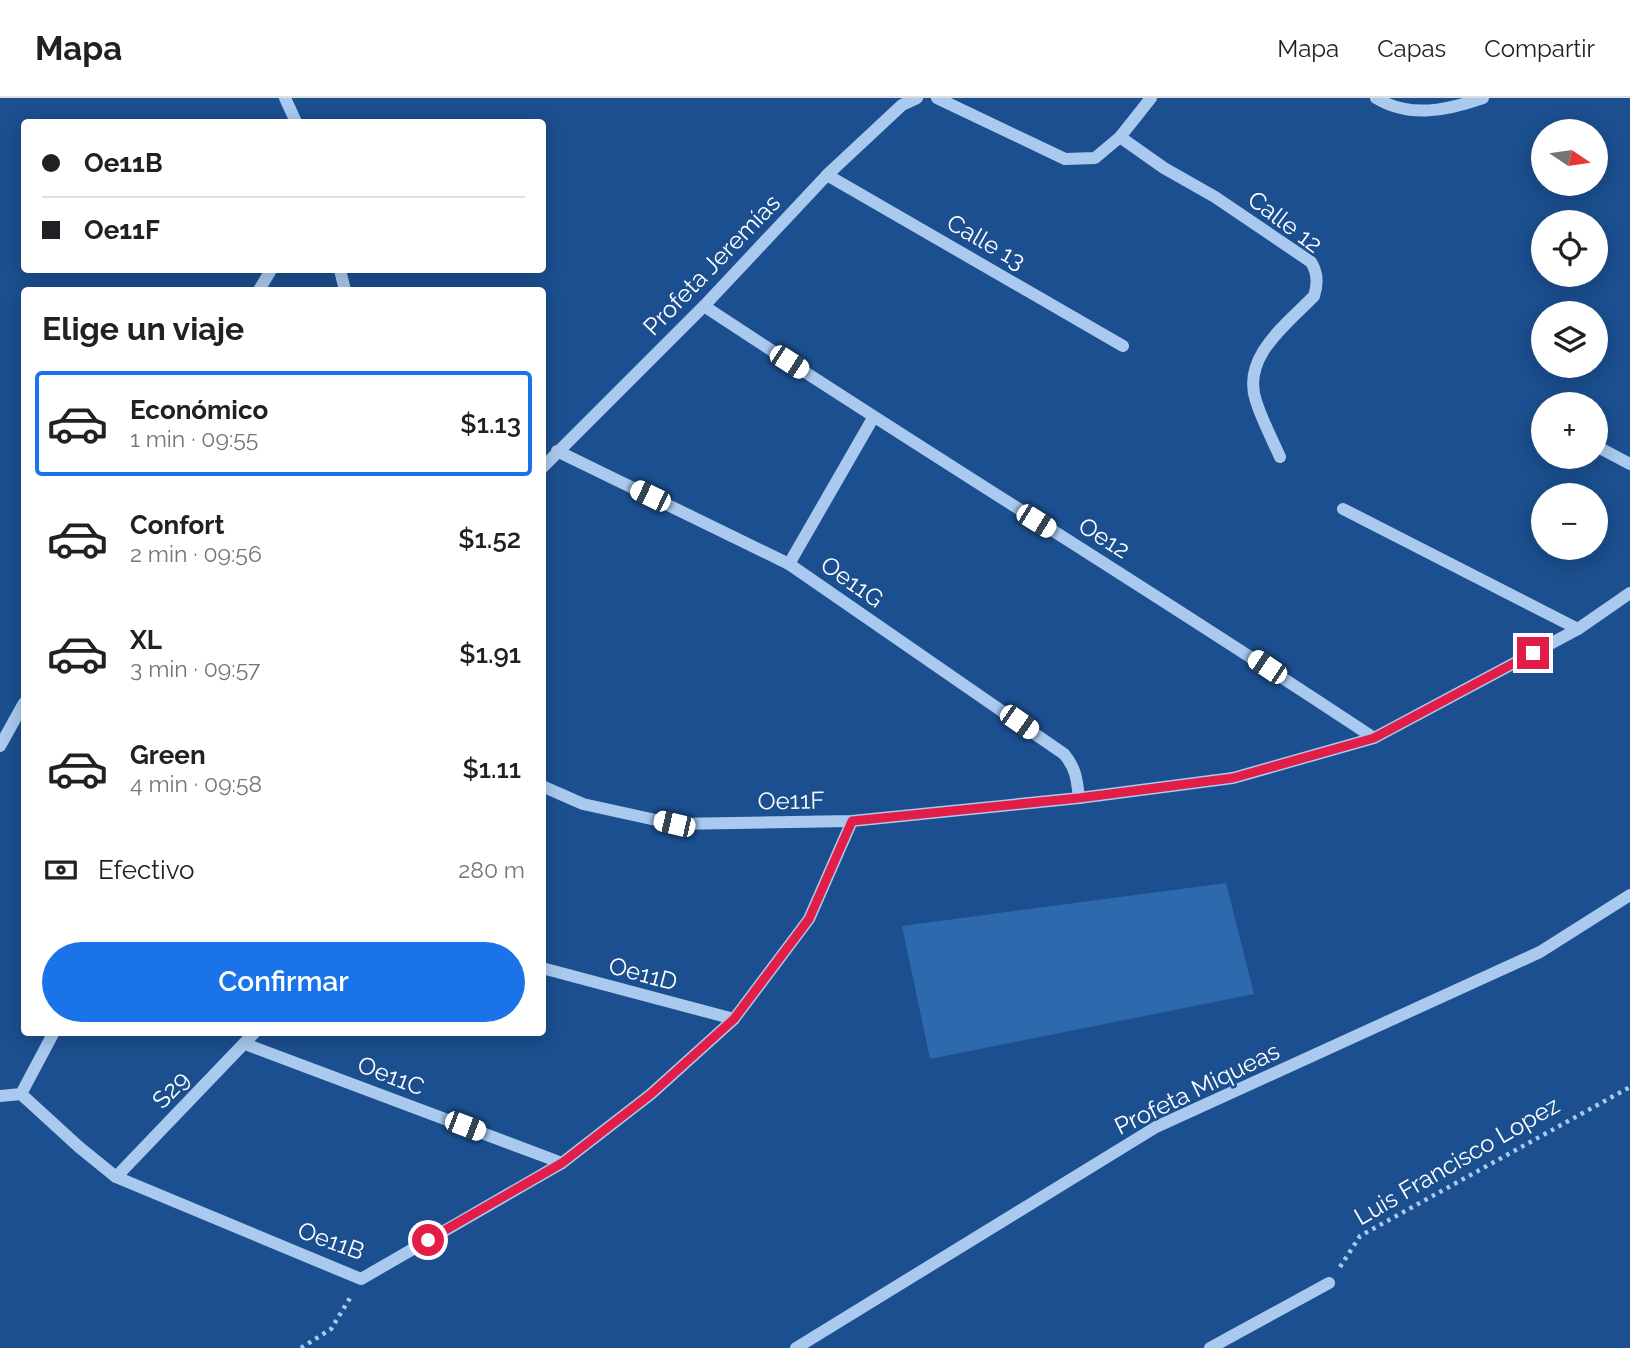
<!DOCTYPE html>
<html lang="es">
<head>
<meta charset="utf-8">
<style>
  body { margin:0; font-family:Raleway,sans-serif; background:#f6f6f6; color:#202124; height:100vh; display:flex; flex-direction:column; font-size:26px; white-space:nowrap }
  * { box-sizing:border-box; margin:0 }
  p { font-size:23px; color:#757577 }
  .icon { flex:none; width:38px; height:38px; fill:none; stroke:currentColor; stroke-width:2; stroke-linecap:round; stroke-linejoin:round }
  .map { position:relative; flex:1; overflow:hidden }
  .sheet { position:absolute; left:21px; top:189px; width:525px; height:749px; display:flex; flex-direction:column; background:#fff; border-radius:7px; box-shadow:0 4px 18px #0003 }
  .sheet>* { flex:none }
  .guide { position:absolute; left:21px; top:21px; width:525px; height:154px; border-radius:7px; box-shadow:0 4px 18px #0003; display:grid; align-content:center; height:154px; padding:0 21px; background:#fff }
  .needle { width:46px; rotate:103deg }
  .buttons { position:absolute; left:1531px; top:21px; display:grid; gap:14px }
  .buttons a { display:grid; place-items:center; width:77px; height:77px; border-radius:50%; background:#fff; box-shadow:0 4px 18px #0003; font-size:35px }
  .end { position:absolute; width:32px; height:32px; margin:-16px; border:9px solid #e11d48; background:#fff; box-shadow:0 0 0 4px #fff }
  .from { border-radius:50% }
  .car { position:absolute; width:21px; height:42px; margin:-21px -10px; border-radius:9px; box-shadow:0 0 5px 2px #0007; background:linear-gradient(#fff 24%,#345 0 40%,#fff 0 76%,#345 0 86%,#fff 0) }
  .guide b { display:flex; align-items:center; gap:24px; height:66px; font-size:26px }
  .guide b+b { border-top:2px solid #e0e0e0 }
  .guide i { width:18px; height:18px; background:#202124 }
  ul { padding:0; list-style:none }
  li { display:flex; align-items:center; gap:21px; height:105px; margin:0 14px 10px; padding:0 7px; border:4px solid transparent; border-radius:7px }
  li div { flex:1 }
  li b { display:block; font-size:26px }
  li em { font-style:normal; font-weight:600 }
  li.active { border-color:#1a73e8 }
  li>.icon { width:63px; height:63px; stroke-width:1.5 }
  h2 { padding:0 21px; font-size:32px; line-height:84px }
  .pay { display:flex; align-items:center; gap:18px; height:77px; padding:0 21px; font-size:26px }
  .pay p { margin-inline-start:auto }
  .action { display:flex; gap:14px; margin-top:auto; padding:14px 21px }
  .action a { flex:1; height:80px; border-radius:42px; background:#1a73e8; color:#fff; font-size:28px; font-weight:600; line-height:80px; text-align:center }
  header { display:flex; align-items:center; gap:42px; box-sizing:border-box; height:98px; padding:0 35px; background:#fff; border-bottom:2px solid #e0e0e0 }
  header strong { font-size:33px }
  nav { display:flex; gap:38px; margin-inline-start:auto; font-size:24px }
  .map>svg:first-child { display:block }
  .green { fill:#2e69ad }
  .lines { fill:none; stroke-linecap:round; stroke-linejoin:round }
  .path { stroke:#a9c9ee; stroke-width:4.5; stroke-dasharray:3.5 5; stroke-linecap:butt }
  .minor { stroke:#a9c9ee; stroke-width:12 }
  .route { stroke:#e11d48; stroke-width:9 }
  .labels { text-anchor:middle; stroke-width:5; stroke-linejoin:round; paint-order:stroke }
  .street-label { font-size:24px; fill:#fff; stroke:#1b4f8f }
</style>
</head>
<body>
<header>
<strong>Mapa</strong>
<nav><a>Mapa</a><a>Capas</a><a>Compartir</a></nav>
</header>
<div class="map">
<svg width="1630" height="1250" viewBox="0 0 1630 1250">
  <rect width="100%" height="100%" fill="#1b4f8f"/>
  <!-- green -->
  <path class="green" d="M1226,785l28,111 -324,65 -28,-133z"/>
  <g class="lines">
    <!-- path -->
    <g class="path">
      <path d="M1340,1169l20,-31 270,-149"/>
      <path d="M301,1250l30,-19 19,-31"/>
    </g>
    <!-- minor -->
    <g class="minor">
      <path d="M285,0l11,24"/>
      <path d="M937,0l128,61 30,-1 25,-21 31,-39"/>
      <path d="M1376,0c34,21 72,12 107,0"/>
      <path d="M1120,39l44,31 51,29 96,65c7,11 7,22 3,34 -27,28 -73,61 -58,105 6,19 16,38 24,56"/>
      <path d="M827,77l296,171"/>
      <path d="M340,172l5,20"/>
      <path d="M259,192l12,-20"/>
      <path d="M704,208c222,147 449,285 670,432"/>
      <path d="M1596,348l34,18"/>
      <path d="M557,353l232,113 275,190c12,14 13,26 15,44"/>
      <path d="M542,370l162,-162 123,-131 75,-70 15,-7"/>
      <path d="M1343,411l235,120"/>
      <path d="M789,466l84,-146"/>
      <path d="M0,648l24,-43"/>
      <path d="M542,688l41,18 91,20 178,-3 227,-23 154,-20 141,-40 204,-109 52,-36"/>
      <path d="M542,870l192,51"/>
      <path d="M245,946l317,119"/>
      <path d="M21,996l58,53 37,30 245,102 201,-116 89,-69 83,-75 75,-100 43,-98"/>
      <path d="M0,998l21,-2 33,-62"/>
      <path d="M116,1079l139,-145"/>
      <path d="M796,1250l360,-221 384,-175 90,-57"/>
      <path d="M1210,1250l119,-65"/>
    </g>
  </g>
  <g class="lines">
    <!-- route -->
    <path class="route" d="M428,1142l134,-77 89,-69 83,-75 75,-100 43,-98 227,-23 154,-20 141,-40 159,-85"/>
  </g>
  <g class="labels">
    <!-- street labels -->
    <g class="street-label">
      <text transform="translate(1285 124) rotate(37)" y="8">Calle 12</text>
      <text transform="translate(986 144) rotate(30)" y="8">Calle 13</text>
      <text transform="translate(712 167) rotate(-46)" y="8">Profeta Jeremías</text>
      <text transform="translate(1104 440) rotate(32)" y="8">Oe12</text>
      <text transform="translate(852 484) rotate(35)" y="8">Oe11G</text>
      <text transform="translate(791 703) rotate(-1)" y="8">Oe11F</text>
      <text transform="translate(643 876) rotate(15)" y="8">Oe11D</text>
      <text transform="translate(391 978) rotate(21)" y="8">Oe11C</text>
      <text transform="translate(1197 991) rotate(-26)" y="8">Profeta Miqueas</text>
      <text transform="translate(171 992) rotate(-46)" y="8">S29</text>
      <text transform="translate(1457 1063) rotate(-30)" y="8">Luis Francisco Lopez</text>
      <text transform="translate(331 1143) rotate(20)" y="8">Oe11B</text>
    </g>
  </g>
</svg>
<div class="buttons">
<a><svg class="needle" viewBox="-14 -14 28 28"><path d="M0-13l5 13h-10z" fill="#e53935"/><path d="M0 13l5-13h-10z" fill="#757577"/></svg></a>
<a><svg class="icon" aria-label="locate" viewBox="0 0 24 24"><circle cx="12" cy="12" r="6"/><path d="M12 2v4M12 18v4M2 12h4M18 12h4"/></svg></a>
<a><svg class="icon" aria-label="layers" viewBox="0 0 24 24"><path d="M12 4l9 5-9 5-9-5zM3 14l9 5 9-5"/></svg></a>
<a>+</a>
<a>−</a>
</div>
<i class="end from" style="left:428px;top:1142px"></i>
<i class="end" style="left:1533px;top:555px"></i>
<i class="car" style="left:789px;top:264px;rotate:123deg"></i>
<i class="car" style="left:650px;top:398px;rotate:296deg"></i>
<i class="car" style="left:1036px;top:423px;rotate:122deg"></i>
<i class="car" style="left:1267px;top:569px;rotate:304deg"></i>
<i class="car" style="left:1019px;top:624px;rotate:125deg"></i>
<i class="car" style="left:674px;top:726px;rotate:283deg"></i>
<i class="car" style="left:465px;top:1028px;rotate:111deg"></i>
<div class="guide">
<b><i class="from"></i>Oe11B</b>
<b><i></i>Oe11F</b>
</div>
<section class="sheet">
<h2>Elige un viaje</h2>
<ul>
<li class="active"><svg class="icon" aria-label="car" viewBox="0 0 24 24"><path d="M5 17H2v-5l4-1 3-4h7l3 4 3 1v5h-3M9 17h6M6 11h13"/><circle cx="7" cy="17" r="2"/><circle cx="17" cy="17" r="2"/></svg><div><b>Económico</b><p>1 min · 09:55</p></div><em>$1.13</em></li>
<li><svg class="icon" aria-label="car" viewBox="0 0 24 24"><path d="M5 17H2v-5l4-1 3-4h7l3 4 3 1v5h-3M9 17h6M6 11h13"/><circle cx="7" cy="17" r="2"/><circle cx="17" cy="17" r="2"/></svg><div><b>Confort</b><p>2 min · 09:56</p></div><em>$1.52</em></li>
<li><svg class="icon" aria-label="car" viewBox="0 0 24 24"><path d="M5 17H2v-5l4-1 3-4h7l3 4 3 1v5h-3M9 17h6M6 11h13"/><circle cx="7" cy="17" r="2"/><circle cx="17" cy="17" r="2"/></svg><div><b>XL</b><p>3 min · 09:57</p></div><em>$1.91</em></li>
<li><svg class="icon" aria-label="car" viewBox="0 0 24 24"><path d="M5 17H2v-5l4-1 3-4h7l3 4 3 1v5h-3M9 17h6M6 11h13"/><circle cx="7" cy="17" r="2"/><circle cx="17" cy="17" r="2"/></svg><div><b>Green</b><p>4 min · 09:58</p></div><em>$1.11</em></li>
</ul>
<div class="pay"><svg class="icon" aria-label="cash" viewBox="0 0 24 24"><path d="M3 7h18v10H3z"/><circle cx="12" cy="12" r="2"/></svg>Efectivo<p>280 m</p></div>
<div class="action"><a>Confirmar</a></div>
</section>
</div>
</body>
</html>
